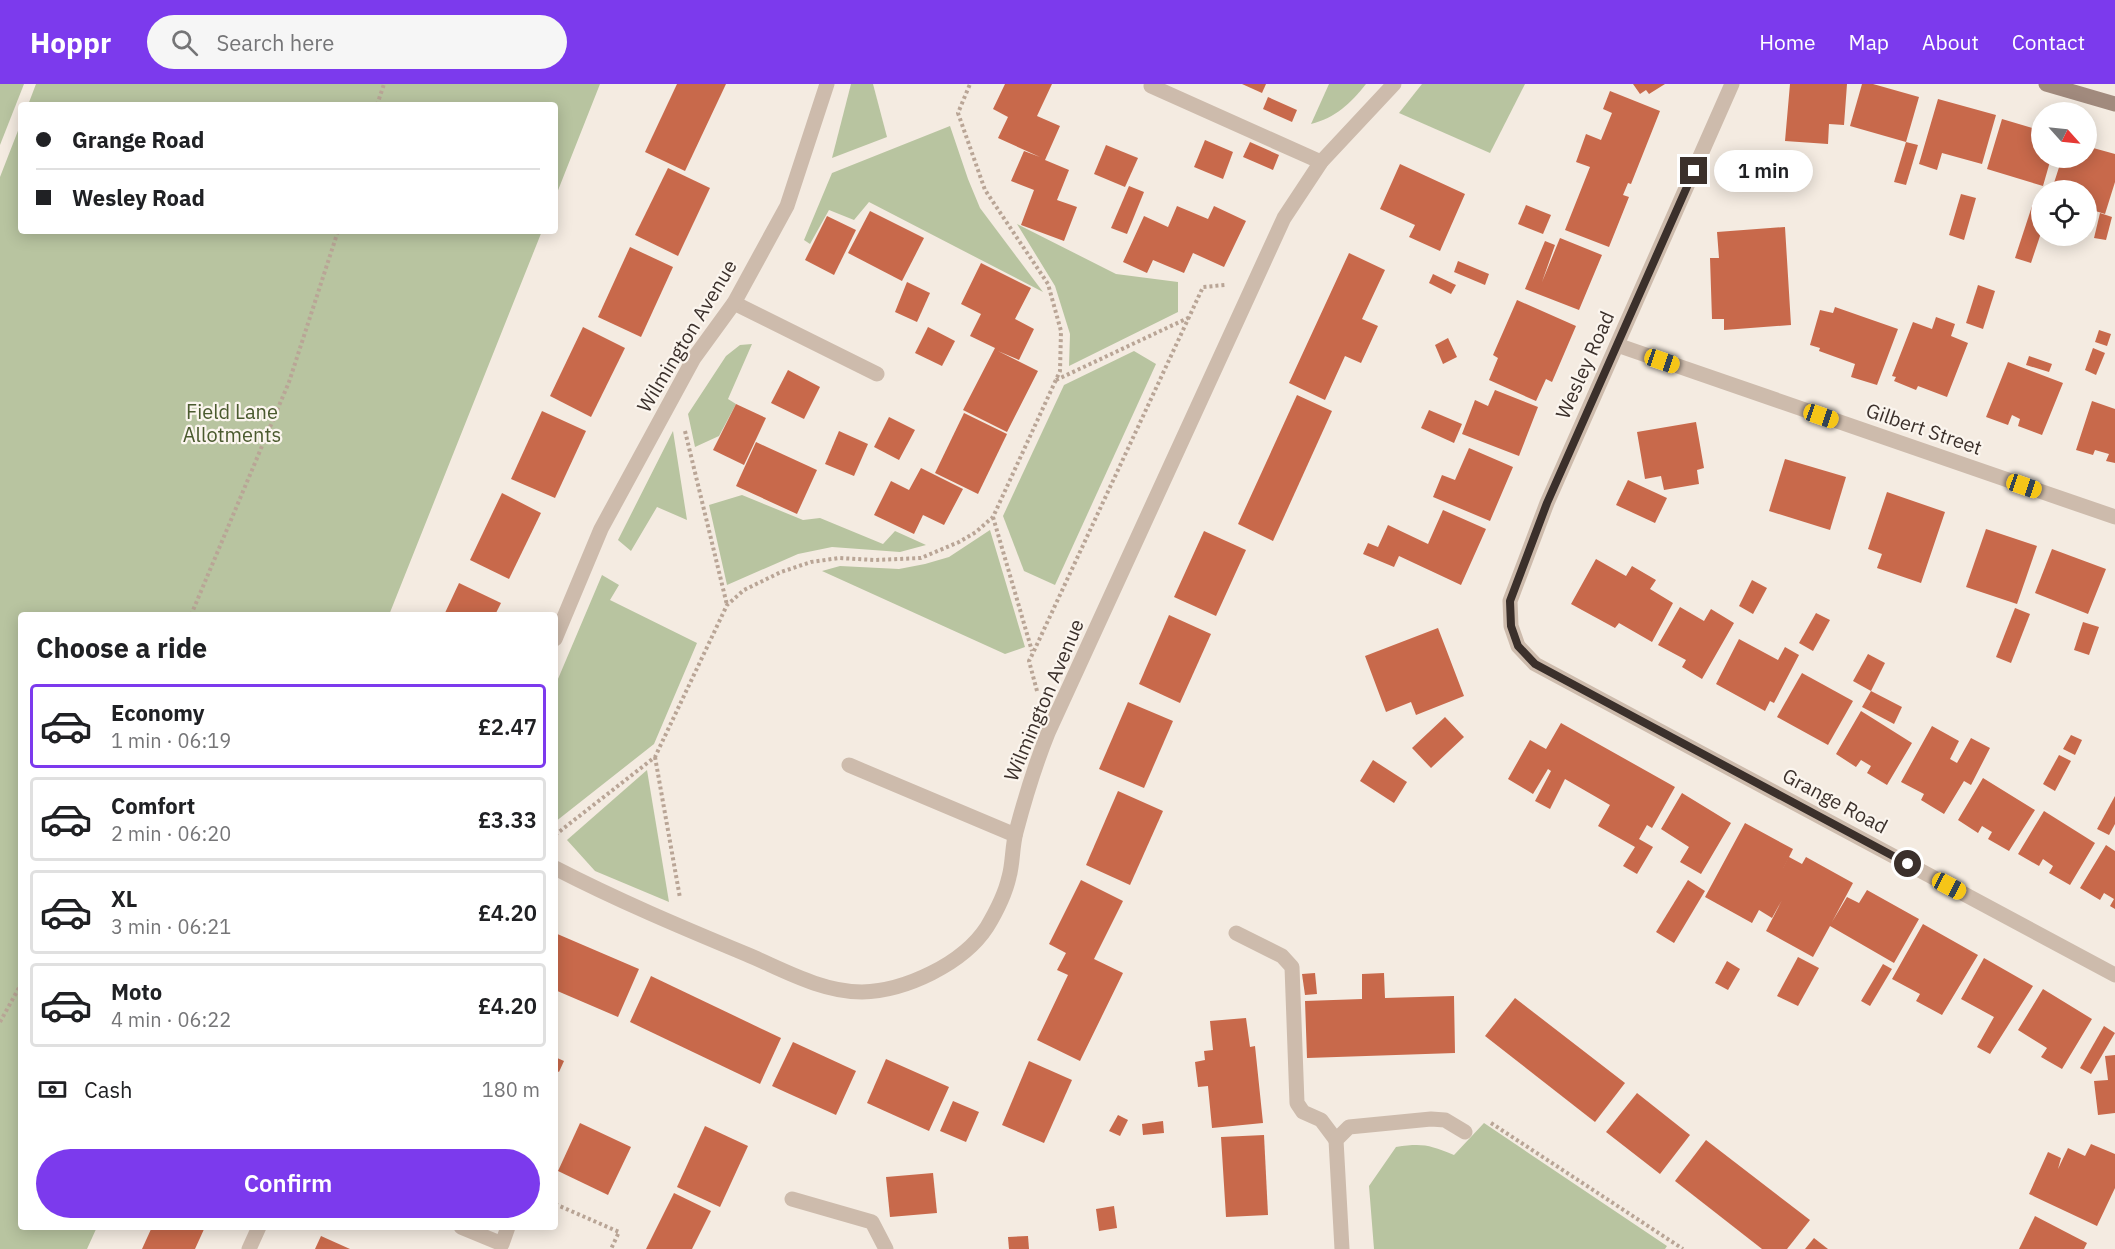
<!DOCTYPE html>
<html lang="en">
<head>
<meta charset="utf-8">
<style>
  body { margin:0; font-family:"IBM Plex Sans",sans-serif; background:#f6f6f6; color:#202124; height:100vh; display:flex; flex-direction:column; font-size:22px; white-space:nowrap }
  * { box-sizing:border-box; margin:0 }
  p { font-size:20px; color:#757577 }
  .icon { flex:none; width:33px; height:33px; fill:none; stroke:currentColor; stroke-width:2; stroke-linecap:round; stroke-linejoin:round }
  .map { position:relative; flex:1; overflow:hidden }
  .sheet { position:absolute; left:18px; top:528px; width:540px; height:618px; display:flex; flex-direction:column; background:#fff; border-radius:6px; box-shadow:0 3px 15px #0003 }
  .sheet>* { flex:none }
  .guide { position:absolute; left:18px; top:18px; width:540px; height:132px; border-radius:6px; box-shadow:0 3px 15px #0003; display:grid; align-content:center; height:132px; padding:0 18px; background:#fff }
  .needle { width:39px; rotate:117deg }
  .fabs { position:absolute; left:2031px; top:18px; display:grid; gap:12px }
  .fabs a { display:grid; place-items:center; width:66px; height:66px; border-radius:50%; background:#fff; box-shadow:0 3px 15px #0003; font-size:30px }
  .end { position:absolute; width:27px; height:27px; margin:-14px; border:8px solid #3b302b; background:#fff; box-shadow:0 0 0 3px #fff }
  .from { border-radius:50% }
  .bubble { position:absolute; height:42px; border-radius:21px; background:#fff; box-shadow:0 3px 15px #0003; font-size:20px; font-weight:600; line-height:42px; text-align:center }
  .car { position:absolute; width:18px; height:36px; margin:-18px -9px; border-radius:8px; box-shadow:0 0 4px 2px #0007; background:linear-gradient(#f5c518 24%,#345 0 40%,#f5c518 0 76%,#345 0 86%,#f5c518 0) }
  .guide b { display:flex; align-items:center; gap:21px; height:57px; font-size:22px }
  .guide b+b { border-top:2px solid #e0e0e0 }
  .guide i { width:15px; height:15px; background:#202124 }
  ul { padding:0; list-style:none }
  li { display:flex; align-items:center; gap:18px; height:84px; margin:0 12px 9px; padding:0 6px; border:3px solid #e0e0e0; border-radius:6px }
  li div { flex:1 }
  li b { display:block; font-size:22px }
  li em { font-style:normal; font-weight:600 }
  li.active { border-color:#7c3aed }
  li>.icon { width:54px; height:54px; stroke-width:1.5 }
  h2 { padding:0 18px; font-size:27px; line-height:72px }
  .pay { display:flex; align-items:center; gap:15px; height:66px; padding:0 18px; font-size:22px }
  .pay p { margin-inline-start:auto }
  .button { display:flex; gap:12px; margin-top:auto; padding:12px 18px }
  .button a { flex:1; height:69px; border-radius:36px; background:#7c3aed; color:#fff; font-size:24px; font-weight:600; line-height:69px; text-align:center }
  header { display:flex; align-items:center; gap:36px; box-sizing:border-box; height:84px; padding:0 30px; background:#7c3aed; color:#fff }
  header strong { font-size:28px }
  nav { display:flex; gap:33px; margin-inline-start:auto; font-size:21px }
  .search { width:420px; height:54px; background:#f6f6f6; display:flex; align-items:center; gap:15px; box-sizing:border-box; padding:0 21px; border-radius:33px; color:#757577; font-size:22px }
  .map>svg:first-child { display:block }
  .green { fill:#b8c4a0 }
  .building { fill:#c8694b }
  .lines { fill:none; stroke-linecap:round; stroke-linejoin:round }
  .path { stroke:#b9a596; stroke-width:4; stroke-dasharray:3 3; stroke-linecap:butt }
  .lane { stroke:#cdbbac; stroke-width:15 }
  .street { stroke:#cdbbac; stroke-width:15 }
  .secondary { stroke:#a18a7d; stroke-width:15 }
  .route { stroke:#3b302b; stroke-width:8 }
  .labels { text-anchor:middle; stroke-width:4.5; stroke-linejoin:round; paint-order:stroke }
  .street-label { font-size:20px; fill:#3b302b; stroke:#fbf5ee }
  .park-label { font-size:20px; fill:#4a5a2e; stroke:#fbf5ee }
</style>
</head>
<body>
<header>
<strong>Hoppr</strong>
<div class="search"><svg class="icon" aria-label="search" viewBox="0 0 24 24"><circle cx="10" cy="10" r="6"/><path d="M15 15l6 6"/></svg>Search here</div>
<nav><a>Home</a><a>Map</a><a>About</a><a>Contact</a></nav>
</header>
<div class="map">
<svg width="2115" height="1165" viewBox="0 0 2115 1165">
  <rect width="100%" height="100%" fill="#f4ebe1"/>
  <!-- green -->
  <g class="green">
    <path d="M0,0h24l-24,61z"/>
    <path d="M36,0h564l-45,114v-93h-527z"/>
    <path d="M851,0h22l14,53 -55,21z"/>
    <path d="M1329,0h37c-15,19 -31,34 -55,40z"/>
    <path d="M1422,0h103l-35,69 -91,-40z"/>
    <path d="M21,39v108h521l-153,384h-368v612h76l-10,22h-87v-1072z"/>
    <path d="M950,42l18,53 12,29 63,84 -174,-90 -15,18 -25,-10 -19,34 -6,-4 28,-67z"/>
    <path d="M1017,140l99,50 62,8v30l-109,54 1,-32 -15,-48z"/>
    <path d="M752,260l-24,55 8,5 -17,32 -24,11 -7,-33 38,-58 14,-11z"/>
    <path d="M1134,267l22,13 -101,221 -31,-14 -21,-55 61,-131z"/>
    <path d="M673,347l14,89 -30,-13 -26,44 -13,-11z"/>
    <path d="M742,411l61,25 17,-2 63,26 12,-13 31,14 -26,7 -68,-5 -34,7 -71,31 -18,-80z"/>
    <path d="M990,446l35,117 -20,7 -183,-83 18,-5 59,3 26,-5 24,-7z"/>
    <path d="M602,491l17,10 -9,15 87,43 -43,101 -99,78v-136z"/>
    <path d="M647,686l22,132 -74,-31 -28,-31z"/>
    <path d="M1484,1039l183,123 -2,3h-291l-5,-63 27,-39c27,-4 33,-2 58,8z"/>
  </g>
  <!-- building -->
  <g class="building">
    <path d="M677,0h49l-41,87 -40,-19z"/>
    <path d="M1005,0h47l-15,32 23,10 -15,34 24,10 -12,30 20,7 -13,34 -43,-16 13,-35 -23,-9 13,-30 16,6 -42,-19 10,-21 -15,-8z"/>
    <path d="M1242,0h24l-4,9z"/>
    <path d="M1633,0h32l-16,10 -3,-4 -6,4z"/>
    <path d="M1790,0h57l-3,41 -15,-1 -1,20 -43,-3z"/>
    <path d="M1862,0h11l46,13 -13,45 -56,-16z"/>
    <path d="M1610,7l50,20 -29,73 -3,-1 -5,12 6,2 -20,50 -44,-17 25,-63 -14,-5 10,-28 15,6 11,-27 -9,-4z"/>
    <path d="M1268,13l29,13 -5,12 -29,-13z"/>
    <path d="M1938,15l58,16 -14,49 -40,-11 -5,17 -18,-6z"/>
    <path d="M2002,35l40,12v27h9l-8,28 -56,-17z"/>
    <path d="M1205,56l28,12 -10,27 -29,-12z"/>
    <path d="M1250,58l29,13 -6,15 -30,-13z"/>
    <path d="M1906,58l12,3 -12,40 -12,-3z"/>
    <path d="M1106,61l32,13 -13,29 -31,-13z"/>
    <path d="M2086,62l29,8v28l-10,32 -19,-6v-18h-21l-12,-4 9,-28h24z"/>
    <path d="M1400,80l65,30 -25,57 -31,-14 6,-12 -35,-16z"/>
    <path d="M668,84l42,20 -32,68 -43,-21z"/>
    <path d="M1129,102l15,6 -17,42 -16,-6z"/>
    <path d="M1961,110l15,4 -12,42 -15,-5z"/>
    <path d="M2034,116l8,2v28l-11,33 -16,-5z"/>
    <path d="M1526,121l25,10 -8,19 -25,-10z"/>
    <path d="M1177,122l31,13 6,-13 32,15 -22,46 -31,-14 -9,20 -31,-13 -6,13 -24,-11 21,-46 24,11z"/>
    <path d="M870,127l54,27 -22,43 -54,-28z"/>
    <path d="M2100,129l12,4 -6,23 -12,-2z"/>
    <path d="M827,132l29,14 -22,45 -29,-15z"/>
    <path d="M1785,143l6,98 -67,5v-11h-12l-2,-61h9l-2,-26z"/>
    <path d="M1560,154l42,17 -23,55 -54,-21 20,-48 10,4 -13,37z"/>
    <path d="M630,163l43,20 -32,70 -43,-20z"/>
    <path d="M1349,169l36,17 -23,49 16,7 -17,37 -16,-7 -20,44 -36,-17z"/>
    <path d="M1458,177l31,13 -4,11 -31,-13z"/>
    <path d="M981,179l50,25 -16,31 19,10 -15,31 -21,-9 40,20 -31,61 -44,-22 32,-62 -25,-12 11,-22 -20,-10z"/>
    <path d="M1433,190l23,11 -5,9 -22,-11z"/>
    <path d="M907,198l23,11 -13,29 -22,-10z"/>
    <path d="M1978,201l17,6 -12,38 -17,-6z"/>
    <path d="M1517,216l59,26 -24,56 -6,-3 -10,22 -47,-21 9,-22 -5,-3z"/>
    <path d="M1835,223l63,22 -21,56 -26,-8 4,-13 -36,-13 1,-3 -10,-3 10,-35 13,3z"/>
    <path d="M1936,233l19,7 -4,12 17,7 -21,54 -29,-11 -2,4 -22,-9 2,-4 -4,-1 21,-54 19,7z"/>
    <path d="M583,243l42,21 -34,69 -41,-21z"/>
    <path d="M928,243l27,14 -13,25 -27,-13z"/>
    <path d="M2099,246l12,4 -4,12 -12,-4z"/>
    <path d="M1448,254l9,19 -14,7 -8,-19z"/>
    <path d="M2093,264l12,5 -9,22 -11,-5z"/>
    <path d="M2029,272l23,8 -3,8 -23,-7z"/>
    <path d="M2008,278l55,21 -21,52 -24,-9 2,-7 -8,-4 -4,10 -22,-8z"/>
    <path d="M788,286l32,17 -16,32 -33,-16z"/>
    <path d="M1495,306l43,17 -19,49 -57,-22 13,-34 13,6z"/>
    <path d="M1297,311l35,16 -59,130 -35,-17z"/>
    <path d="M2092,317l23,8v54l-9,-2 3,-7 -14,-4 -2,5 -17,-5z"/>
    <path d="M736,320l30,14 -22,47 -31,-15z"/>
    <path d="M1429,326l33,14 -8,19 -33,-15z"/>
    <path d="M542,327l44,20 -31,67 -44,-19z"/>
    <path d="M964,329l43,21 -29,60 -43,-21z"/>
    <path d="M889,333l26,13 -16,30 -25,-13z"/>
    <path d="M1696,338l8,46 -7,2 2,14 -35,6 -3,-14 -16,3 -8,-47z"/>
    <path d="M839,347l29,13 -14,32 -29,-12z"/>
    <path d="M756,358l61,28 -20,44 -61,-28z"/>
    <path d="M1469,364l44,19 -23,54 -57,-24 9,-22 13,5z"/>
    <path d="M1785,375l61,18 -16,53 -61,-19z"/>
    <path d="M921,384l42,21 -19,36 -21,-10 -9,19 -40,-19 17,-34 18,9z"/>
    <path d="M1628,396l39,18 -12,25 -39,-18z"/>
    <path d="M1887,408l58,20 -24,71 -44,-15 5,-14 -14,-5z"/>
    <path d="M502,409l39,20 -32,66 -39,-19z"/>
    <path d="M1443,426l43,19 -25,56 -62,-29 -5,11 -31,-13 5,-11 10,4 10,-22 40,19z"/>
    <path d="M1986,445l51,17 -20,58 -51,-17z"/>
    <path d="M1204,447l42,19 -30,66 -42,-19z"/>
    <path d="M2052,465l54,20 -18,45 -53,-21z"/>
    <path d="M1596,475l30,17 6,-10 24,14 -6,9 23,14 -21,39 -33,-19 -4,5 -44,-24z"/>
    <path d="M1752,496l15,8 -14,26 -14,-8z"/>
    <path d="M459,499l42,20 -6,12h-51z"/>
    <path d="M1680,523l24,14 7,-12 23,14 -32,56 -20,-12 4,-7 -28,-15z"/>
    <path d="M2015,524l15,6 -19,49 -15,-6z"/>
    <path d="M1816,529l14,7 -17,31 -14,-8z"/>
    <path d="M1169,531l42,19 -31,69 -41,-19z"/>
    <path d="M2083,538l16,5 -10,28 -15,-5z"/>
    <path d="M1438,544l26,68 -48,19 -5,-13 -25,10 -21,-56z"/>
    <path d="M1739,555l39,21 7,-13 14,8 -25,48 -4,-2 -5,10 -49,-27z"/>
    <path d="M1868,570l17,9 -14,28 -18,-10z"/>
    <path d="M1802,589l51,28 -25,44 -51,-28z"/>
    <path d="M1871,607l31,16 -8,17 -32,-17z"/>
    <path d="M1128,618l45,19 -29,67 -45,-19z"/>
    <path d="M1861,627l51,32 -25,42 -20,-12 4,-7 -10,-6 -5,7 -20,-13z"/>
    <path d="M1445,633l19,20 -33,31 -19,-20z"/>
    <path d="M1561,639l114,64 -23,41 -5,-3 -8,14 14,8 -16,27 -14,-8 12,-19 -37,-21 12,-21 -45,-26 -15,30 -15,-8 16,-30 -3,-2 -15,25 -25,-15 22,-39 16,9z"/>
    <path d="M1932,642l27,15 -9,18 7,4 14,-25 19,10 -19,37 -7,-4 -20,33 -23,-14 3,-6 -23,-12z"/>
    <path d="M2071,651l11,5 -7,15 -12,-6z"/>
    <path d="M2059,671l12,6 -16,30 -12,-7z"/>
    <path d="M1373,676l34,22 -13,21 -34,-22z"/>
    <path d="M1983,694l52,32 -26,41 -21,-12 4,-7 -10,-6 -4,7 -20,-13z"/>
    <path d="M1118,707l45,20 -33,74 -44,-20z"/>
    <path d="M1682,709l49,30 -30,51 -21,-12 9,-15 -28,-18z"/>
    <path d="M2115,712v28l-6,11 -12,-6z"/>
    <path d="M2044,727l51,32 -25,42 -21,-12 4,-7 -10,-7 -4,7 -21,-12z"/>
    <path d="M1745,739l48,26 -10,20 6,-12 13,7 4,-7 47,26 -21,39 15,-25 12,6 8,-13 52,29 -25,44 -64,-37 -17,31 -47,-26 16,-31 -10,18 -13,-8 -7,13 -47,-26z"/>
    <path d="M2106,761l9,6v58l-5,-3 4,-7 -10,-6 -4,7 -20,-12z"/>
    <path d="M1081,796l42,21 -29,58 29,14 -43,88 -43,-21 31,-65 -11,-5 9,-17 -17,-9z"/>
    <path d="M1688,796l17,11 -31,52 -18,-11z"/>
    <path d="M1923,840l55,31 -36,60 -26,-14 4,-7 -28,-15z"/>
    <path d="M555,849l84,36 -21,48 -63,-27z"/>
    <path d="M1798,873l21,11 -21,38 -21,-10z"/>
    <path d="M1984,874l49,28 -43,68 -13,-7 17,-30 -33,-18z"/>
    <path d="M1727,877l13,8 -12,21 -13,-7z"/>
    <path d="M1883,880l9,5 -22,37 -9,-5z"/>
    <path d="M1315,889l2,21 -12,1 -3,-21z"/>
    <path d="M1384,889l1,25 69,-2 1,57 -148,5 -2,-57 57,-2v-25z"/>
    <path d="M651,892l130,62 -21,46 -130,-62z"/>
    <path d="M2043,905l49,30 -30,50 -21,-12 6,-9 -29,-18z"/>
    <path d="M1515,914l110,85 -30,39 -110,-86z"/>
    <path d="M1246,934l4,29 5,-1 8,77 -51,5 -4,-42 -10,1 -3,-25 10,-2 -1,-9 9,-1 -3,-29z"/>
    <path d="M2104,942l11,7 -24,41 -11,-6z"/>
    <path d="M793,958l63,29 -20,44 -64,-29z"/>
    <path d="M2115,971v58l-17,2 -4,-34 14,-1 -3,-24z"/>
    <path d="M555,973l9,4 -5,11 -4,-2z"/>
    <path d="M886,975l63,28 -20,44 -62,-28z"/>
    <path d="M1029,977l43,19 -28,63 -42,-18z"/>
    <path d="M1637,1009l53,42 -30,39 -54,-42z"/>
    <path d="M953,1017l26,11 -13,30 -26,-11z"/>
    <path d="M1118,1031l10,5 -8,16 -11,-5z"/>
    <path d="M1163,1037l1,12 -21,2 -1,-11z"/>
    <path d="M580,1039l51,24 -23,48 -50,-24z"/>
    <path d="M705,1042l43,20 -28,61 -43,-20z"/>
    <path d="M1264,1051l4,80 -42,2 -5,-80z"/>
    <path d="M1706,1056l104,80 -23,29h-25l-87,-68z"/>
    <path d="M2091,1060l24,10v34l-18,38 -68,-32 19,-42 13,6 -3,11 10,-21 17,8z"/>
    <path d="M933,1089l4,40 -47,4 -4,-40z"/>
    <path d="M674,1109l37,18 -19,38h-46z"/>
    <path d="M1114,1122l3,22 -18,3 -3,-22z"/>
    <path d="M2035,1132l52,27 -3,6h-65z"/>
    <path d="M152,1143h53l-10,22h-53z"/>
    <path d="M321,1152l29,13h-35z"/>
    <path d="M1028,1152l1,13h-20l-1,-12z"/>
    <path d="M1814,1154l14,11h-23z"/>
  </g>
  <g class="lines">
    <!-- path -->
    <g class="path">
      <path d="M377,21l7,-21"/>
      <path d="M1056,296l132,-62"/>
      <path d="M685,347l42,174"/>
      <path d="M993,433l39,134"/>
      <path d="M191,531l98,-233 49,-151"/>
      <path d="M1037,607l-8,-30 4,-8 170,-366 22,-2"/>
      <path d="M655,673l25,141"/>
      <path d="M555,751l100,-78 72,-152 17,-15 37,-18 30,-10 28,-4 35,2 47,-2 38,-16 17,-10 17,-15 67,-146 1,-40 -13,-47 -63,-94 -27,-77 12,-29"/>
      <path d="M0,938l21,-38"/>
      <path d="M1491,1039l192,126"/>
      <path d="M555,1120l64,28 -8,17"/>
    </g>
    <!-- lane -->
    <g class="lane">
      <path d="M1236,849l46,23 10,11 5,136 6,9 18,8 15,20"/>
      <path d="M792,1115l80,23 14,27"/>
    </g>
    <!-- street -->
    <g class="street">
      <path d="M1732,0l-185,419 -37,98 1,25 7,20 17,18 580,311"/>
      <path d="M1151,2l170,76"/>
      <path d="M734,219l143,71"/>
      <path d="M1617,261l498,172"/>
      <path d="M555,555l46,-110 93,-171 40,-55 53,-97 40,-122"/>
      <path d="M849,681l166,70"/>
      <path d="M555,784c62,32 126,59 191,86 36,15 75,38 116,38 43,-1 101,-28 125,-65 9,-15 18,-32 22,-50 4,-14 3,-30 7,-45 9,-34 19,-67 32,-99l236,-515 37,-56 73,-78"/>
      <path d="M461,1143l41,17 6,-17"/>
      <path d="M249,1165l10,-22"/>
      <path d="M1342,1165l-6,-109 13,-13 82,-8 14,1 20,12"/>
    </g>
    <!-- secondary -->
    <path class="secondary" d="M2046,0l69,20"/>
  </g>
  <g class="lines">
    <!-- route -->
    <path class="route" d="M1694,87l-147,332 -37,98 1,25 7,20 17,18 373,200"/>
  </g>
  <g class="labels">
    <!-- street labels -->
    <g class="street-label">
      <text transform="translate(687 252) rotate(-59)" y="7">Wilmington Avenue</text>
      <text transform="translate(1585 281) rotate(-66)" y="7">Wesley Road</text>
      <text transform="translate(1924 345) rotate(19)" y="7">Gilbert Street</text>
      <text transform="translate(1044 616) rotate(-67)" y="7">Wilmington Avenue</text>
      <text transform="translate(1835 717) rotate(28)" y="7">Grange Road</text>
    </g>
    <!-- park labels -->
    <g class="park-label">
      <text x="232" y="335">Field Lane<tspan x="232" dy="23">Allotments</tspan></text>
    </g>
  </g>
</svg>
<div class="fabs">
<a><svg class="needle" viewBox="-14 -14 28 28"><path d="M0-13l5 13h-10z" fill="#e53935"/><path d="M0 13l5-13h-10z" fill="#757577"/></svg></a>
<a><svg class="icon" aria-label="locate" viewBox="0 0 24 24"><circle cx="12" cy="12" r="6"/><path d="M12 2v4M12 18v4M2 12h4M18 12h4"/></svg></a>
</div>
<i class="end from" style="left:1908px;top:780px"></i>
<i class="end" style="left:1694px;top:87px"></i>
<div class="bubble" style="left:1714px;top:66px;width:99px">1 min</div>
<i class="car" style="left:1662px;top:277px;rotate:109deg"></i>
<i class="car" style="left:1821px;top:332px;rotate:109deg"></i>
<i class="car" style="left:2024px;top:402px;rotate:109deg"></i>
<i class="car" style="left:1949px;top:802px;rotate:118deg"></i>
<div class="guide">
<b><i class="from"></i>Grange Road</b>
<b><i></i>Wesley Road</b>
</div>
<section class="sheet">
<h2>Choose a ride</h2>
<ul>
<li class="active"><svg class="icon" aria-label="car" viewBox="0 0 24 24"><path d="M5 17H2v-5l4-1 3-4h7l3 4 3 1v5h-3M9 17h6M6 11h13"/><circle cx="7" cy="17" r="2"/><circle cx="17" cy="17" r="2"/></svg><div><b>Economy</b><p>1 min · 06:19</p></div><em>£2.47</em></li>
<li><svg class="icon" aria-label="car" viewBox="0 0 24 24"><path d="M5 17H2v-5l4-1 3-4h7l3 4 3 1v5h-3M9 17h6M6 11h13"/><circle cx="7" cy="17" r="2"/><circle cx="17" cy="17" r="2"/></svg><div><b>Comfort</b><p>2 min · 06:20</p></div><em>£3.33</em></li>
<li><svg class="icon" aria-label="car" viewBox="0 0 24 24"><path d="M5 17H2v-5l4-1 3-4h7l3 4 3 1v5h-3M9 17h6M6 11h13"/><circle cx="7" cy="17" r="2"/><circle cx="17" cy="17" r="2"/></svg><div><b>XL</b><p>3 min · 06:21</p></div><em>£4.20</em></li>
<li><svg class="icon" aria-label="car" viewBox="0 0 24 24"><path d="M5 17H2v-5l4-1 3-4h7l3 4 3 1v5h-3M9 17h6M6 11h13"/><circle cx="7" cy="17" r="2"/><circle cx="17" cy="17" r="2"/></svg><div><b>Moto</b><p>4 min · 06:22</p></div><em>£4.20</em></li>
</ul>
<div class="pay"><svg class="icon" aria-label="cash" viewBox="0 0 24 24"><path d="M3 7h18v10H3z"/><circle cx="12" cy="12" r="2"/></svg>Cash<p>180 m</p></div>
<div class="button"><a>Confirm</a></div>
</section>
</div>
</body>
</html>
